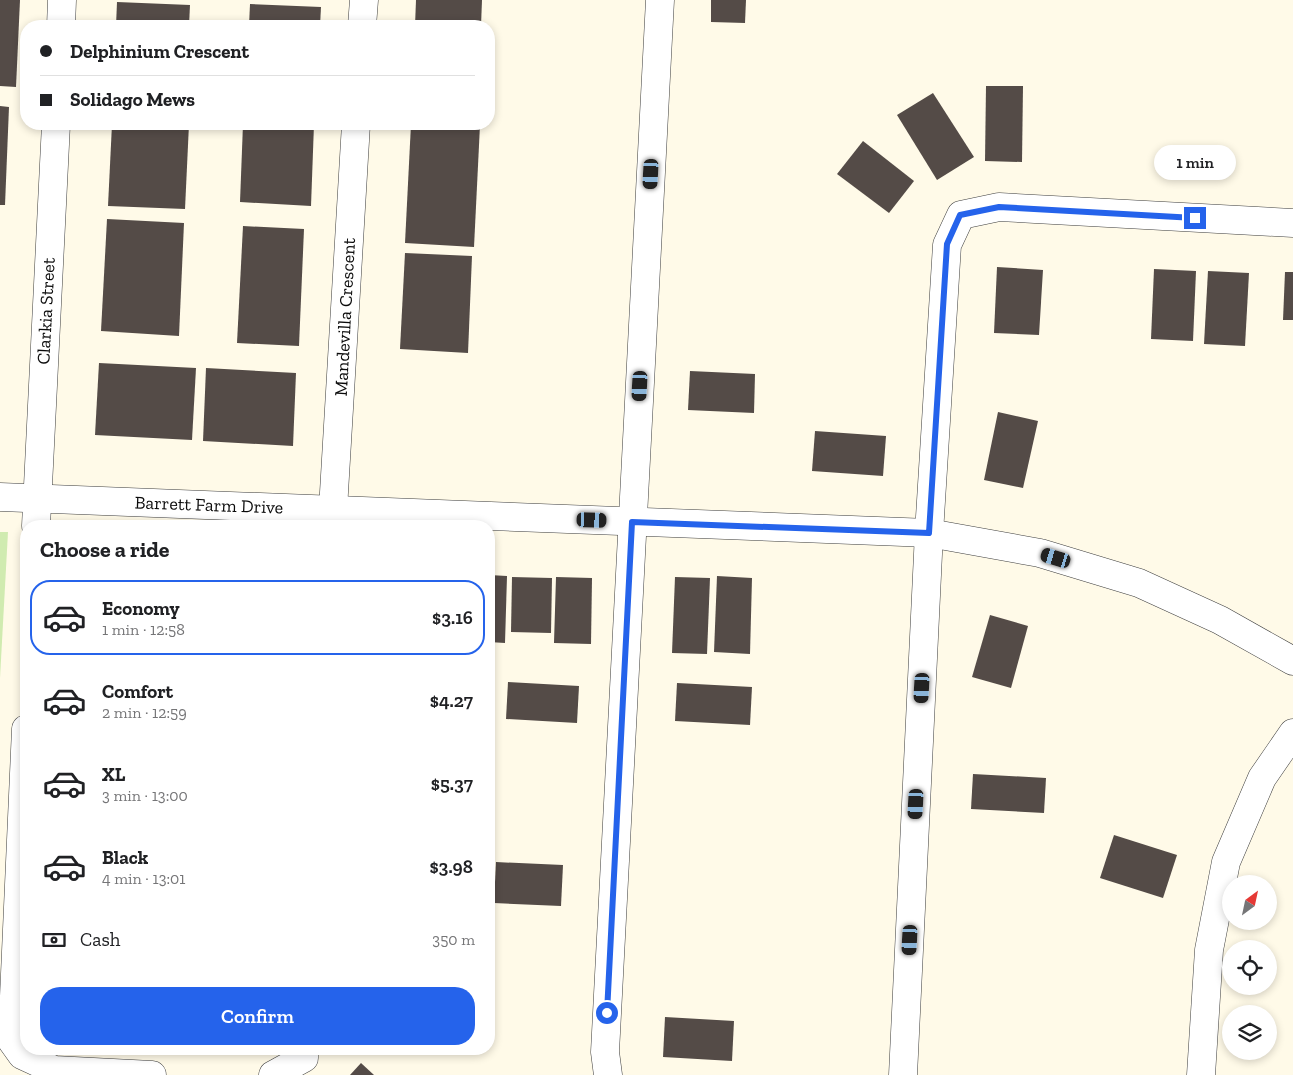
<!DOCTYPE html>
<html lang="en">
<head>
<meta charset="utf-8">
<style>
  body { margin:0; font-family:"Zilla Slab",serif; background:#f6f6f6; color:#202124; height:100vh; display:flex; flex-direction:column; font-size:19px; white-space:nowrap }
  * { box-sizing:border-box; margin:0 }
  p { font-size:16px; color:#757577 }
  .icon { flex:none; width:28px; height:28px; fill:none; stroke:currentColor; stroke-width:2; stroke-linecap:round; stroke-linejoin:round }
  .map { position:relative; flex:1; overflow:hidden }
  .drawer { position:absolute; left:20px; top:520px; width:475px; height:535px; display:flex; flex-direction:column; background:#fff; border-radius:20px; box-shadow:0 2px 8px #0003 }
  .drawer>* { flex:none }
  .hud { position:absolute; left:20px; top:20px; width:475px; height:110px; border-radius:20px; box-shadow:0 2px 8px #0003; display:grid; align-content:center; height:110px; padding:0 20px; background:#fff }
  .needle { width:32px; rotate:33deg }
  .tools { position:absolute; left:1222px; top:875px; display:grid; gap:10px }
  .tools a { display:grid; place-items:center; width:55px; height:55px; border-radius:50%; background:#fff; box-shadow:0 2px 8px #0003; font-size:25px }
  .end { position:absolute; width:22px; height:22px; margin:-11px; border:6px solid #2563eb; background:#fff; box-shadow:0 0 0 2px #fff }
  .from { border-radius:50% }
  .bubble { position:absolute; height:35px; border-radius:18px; background:#fff; box-shadow:0 2px 8px #0003; font-size:16px; font-weight:600; line-height:35px; text-align:center }
  .car { position:absolute; width:15px; height:30px; margin:-15px -8px; border-radius:6px; box-shadow:0 0 4px 1px #0007; background:linear-gradient(#222 24%,#8ab4d8 0 40%,#222 0 76%,#8ab4d8 0 86%,#222 0) }
  .hud b { display:flex; align-items:center; gap:18px; height:48px; font-size:19px }
  .hud b+b { border-top:1px solid #e0e0e0 }
  .hud i { width:12px; height:12px; background:#202124 }
  ul { padding:0; list-style:none }
  li { display:flex; align-items:center; gap:15px; height:75px; margin:0 10px 8px; padding:0 10px; border:2px solid transparent; border-radius:20px }
  li div { flex:1 }
  li b { display:block; font-size:19px }
  li em { font-style:normal; font-weight:600 }
  li.current { border-color:#2563eb }
  li>.icon { width:45px; height:45px; stroke-width:1.5 }
  h2 { padding:0 20px; font-size:22px; line-height:60px }
  .pay { display:flex; align-items:center; gap:12px; height:55px; padding:0 20px; font-size:19px }
  .pay p { margin-inline-start:auto }
  .button { display:flex; gap:10px; margin-top:auto; padding:10px 20px }
  .button a { flex:1; height:58px; border-radius:20px; background:#2563eb; color:#fff; font-size:20px; font-weight:600; line-height:58px; text-align:center }
  .map>svg:first-child { display:block }
  .green { fill:#d0ebb0 }
  .building { fill:#544b47 }
  .lines { fill:none; stroke-linecap:round; stroke-linejoin:round }
  .minor-casing { stroke:#3e3e3e; stroke-width:29 }
  .tertiary-casing { stroke:#3e3e3e; stroke-width:29 }
  .minor { stroke:#fff; stroke-width:28 }
  .tertiary { stroke:#fff; stroke-width:28 }
  .route { stroke:#2563eb; stroke-width:6 }
  .labels { text-anchor:middle; stroke-width:5; stroke-linejoin:round; paint-order:stroke }
  .street-label { font-size:18px; fill:#0b0b0b; stroke:#fff }
</style>
</head>
<body>
<div class="map">
<svg width="1293" height="1075" viewBox="0 0 1293 1075">
  <rect width="100%" height="100%" fill="#fffae8"/>
  <!-- green -->
  <path class="green" d="M0,532h8l-8,146z"/>
  <!-- building -->
  <g class="building">
    <path d="M0,0h20l-4,87 -16,-1z"/>
    <path d="M416,0h66l-1,26h-66z"/>
    <path d="M711,0h35l-1,23 -34,-1z"/>
    <path d="M117,2l73,3 -1,21h-73z"/>
    <path d="M250,4l71,3 -1,19h-71z"/>
    <path d="M986,86h37l-1,76 -37,-1z"/>
    <path d="M933,93l41,64 -37,23 -40,-65z"/>
    <path d="M0,106l9,1 -4,98h-5z"/>
    <path d="M112,124h77l-4,85 -77,-3z"/>
    <path d="M243,124h71l-3,82 -71,-4z"/>
    <path d="M411,124l69,1 -6,122 -69,-4z"/>
    <path d="M863,141l51,40 -25,32 -52,-39z"/>
    <path d="M107,219l77,4 -5,113 -78,-5z"/>
    <path d="M243,226l61,3 -5,117 -62,-3z"/>
    <path d="M405,253l67,3 -4,97 -68,-4z"/>
    <path d="M997,267l46,3 -4,65 -45,-2z"/>
    <path d="M1154,269l42,2 -3,70 -42,-2z"/>
    <path d="M1208,271l41,2 -4,73 -41,-2z"/>
    <path d="M1285,272h8v48h-10z"/>
    <path d="M99,363l97,5 -4,72 -97,-5z"/>
    <path d="M206,368l90,5 -3,73 -90,-5z"/>
    <path d="M690,371l65,3 -1,39 -66,-3z"/>
    <path d="M998,412l40,9 -15,67 -39,-8z"/>
    <path d="M815,431l71,5 -3,40 -71,-5z"/>
    <path d="M489,575l18,1 -2,67 -16,-1z"/>
    <path d="M717,576l35,2 -2,76 -36,-2z"/>
    <path d="M512,577l40,1 -1,55 -40,-1z"/>
    <path d="M556,577l36,1 -1,66 -37,-1z"/>
    <path d="M675,577l35,1 -3,76 -35,-1z"/>
    <path d="M990,615l38,11 -17,62 -39,-11z"/>
    <path d="M508,682l71,4 -2,37 -71,-4z"/>
    <path d="M677,683l75,4 -2,38 -75,-4z"/>
    <path d="M973,774l73,4 -2,35 -73,-4z"/>
    <path d="M1114,835l63,20 -14,43 -63,-20z"/>
    <path d="M496,862l67,3 -2,41 -67,-3z"/>
    <path d="M665,1017l69,4 -2,40 -69,-4z"/>
    <path d="M361,1063l13,12h-24z"/>
  </g>
  <g class="lines">
    <!-- minor casing -->
    <g class="minor-casing">
      <g id="minor">
        <path d="M61,26l1,-26"/>
        <path d="M362,26l2,-26"/>
        <path d="M36,526l20,-402"/>
        <path d="M332,526l24,-402"/>
        <path d="M26,729l-14,312 10,14 32,15 98,5"/>
        <path d="M273,1075l31,-17v-9"/>
        <path d="M608,1075l-3,-23 55,-1052"/>
        <path d="M903,1075l26,-542 18,-288 14,-30 38,-8 294,16"/>
        <path d="M1201,1075l8,-125 17,-88 36,-84 31,-45"/>
      </g>
    </g>
    <!-- tertiary casing -->
    <g class="tertiary-casing">
      <path id="tertiary" d="M0,497l929,36 111,20 99,30 81,37 73,41"/>
    </g>
    <!-- minor -->
    <use href="#minor" class="minor"/>
    <!-- tertiary -->
    <use href="#tertiary" class="tertiary"/>
  </g>
  <g class="lines">
    <!-- route -->
    <path class="route" d="M607,1013l25,-491 297,11 18,-289 13,-29 39,-8 196,11"/>
  </g>
  <g class="labels">
    <!-- street labels -->
    <g class="street-label">
      <text transform="translate(46 311) rotate(-87)" y="6">Clarkia Street</text>
      <text transform="translate(345 317) rotate(-87)" y="6">Mandevilla Crescent</text>
      <text transform="translate(209 505) rotate(2)" y="6">Barrett Farm Drive</text>
    </g>
  </g>
</svg>
<div class="tools">
<a><svg class="needle" viewBox="-14 -14 28 28"><path d="M0-13l5 13h-10z" fill="#e53935"/><path d="M0 13l5-13h-10z" fill="#757577"/></svg></a>
<a><svg class="icon" aria-label="locate" viewBox="0 0 24 24"><circle cx="12" cy="12" r="6"/><path d="M12 2v4M12 18v4M2 12h4M18 12h4"/></svg></a>
<a><svg class="icon" aria-label="layers" viewBox="0 0 24 24"><path d="M12 4l9 5-9 5-9-5zM3 14l9 5 9-5"/></svg></a>
</div>
<i class="end from" style="left:607px;top:1013px"></i>
<i class="end" style="left:1195px;top:218px"></i>
<div class="bubble" style="left:1154px;top:145px;width:82px">1 min</div>
<i class="car" style="left:651px;top:174px;rotate:183deg"></i>
<i class="car" style="left:640px;top:386px;rotate:183deg"></i>
<i class="car" style="left:592px;top:520px;rotate:92deg"></i>
<i class="car" style="left:1056px;top:558px;rotate:287deg"></i>
<i class="car" style="left:922px;top:688px;rotate:183deg"></i>
<i class="car" style="left:916px;top:804px;rotate:183deg"></i>
<i class="car" style="left:910px;top:940px;rotate:183deg"></i>
<div class="hud">
<b><i class="from"></i>Delphinium Crescent</b>
<b><i></i>Solidago Mews</b>
</div>
<section class="drawer">
<h2>Choose a ride</h2>
<ul>
<li class="current"><svg class="icon" aria-label="car" viewBox="0 0 24 24"><path d="M5 17H2v-5l4-1 3-4h7l3 4 3 1v5h-3M9 17h6M6 11h13"/><circle cx="7" cy="17" r="2"/><circle cx="17" cy="17" r="2"/></svg><div><b>Economy</b><p>1 min · 12:58</p></div><em>$3.16</em></li>
<li><svg class="icon" aria-label="car" viewBox="0 0 24 24"><path d="M5 17H2v-5l4-1 3-4h7l3 4 3 1v5h-3M9 17h6M6 11h13"/><circle cx="7" cy="17" r="2"/><circle cx="17" cy="17" r="2"/></svg><div><b>Comfort</b><p>2 min · 12:59</p></div><em>$4.27</em></li>
<li><svg class="icon" aria-label="car" viewBox="0 0 24 24"><path d="M5 17H2v-5l4-1 3-4h7l3 4 3 1v5h-3M9 17h6M6 11h13"/><circle cx="7" cy="17" r="2"/><circle cx="17" cy="17" r="2"/></svg><div><b>XL</b><p>3 min · 13:00</p></div><em>$5.37</em></li>
<li><svg class="icon" aria-label="car" viewBox="0 0 24 24"><path d="M5 17H2v-5l4-1 3-4h7l3 4 3 1v5h-3M9 17h6M6 11h13"/><circle cx="7" cy="17" r="2"/><circle cx="17" cy="17" r="2"/></svg><div><b>Black</b><p>4 min · 13:01</p></div><em>$3.98</em></li>
</ul>
<div class="pay"><svg class="icon" aria-label="cash" viewBox="0 0 24 24"><path d="M3 7h18v10H3z"/><circle cx="12" cy="12" r="2"/></svg>Cash<p>350 m</p></div>
<div class="button"><a>Confirm</a></div>
</section>
</div>
</body>
</html>
